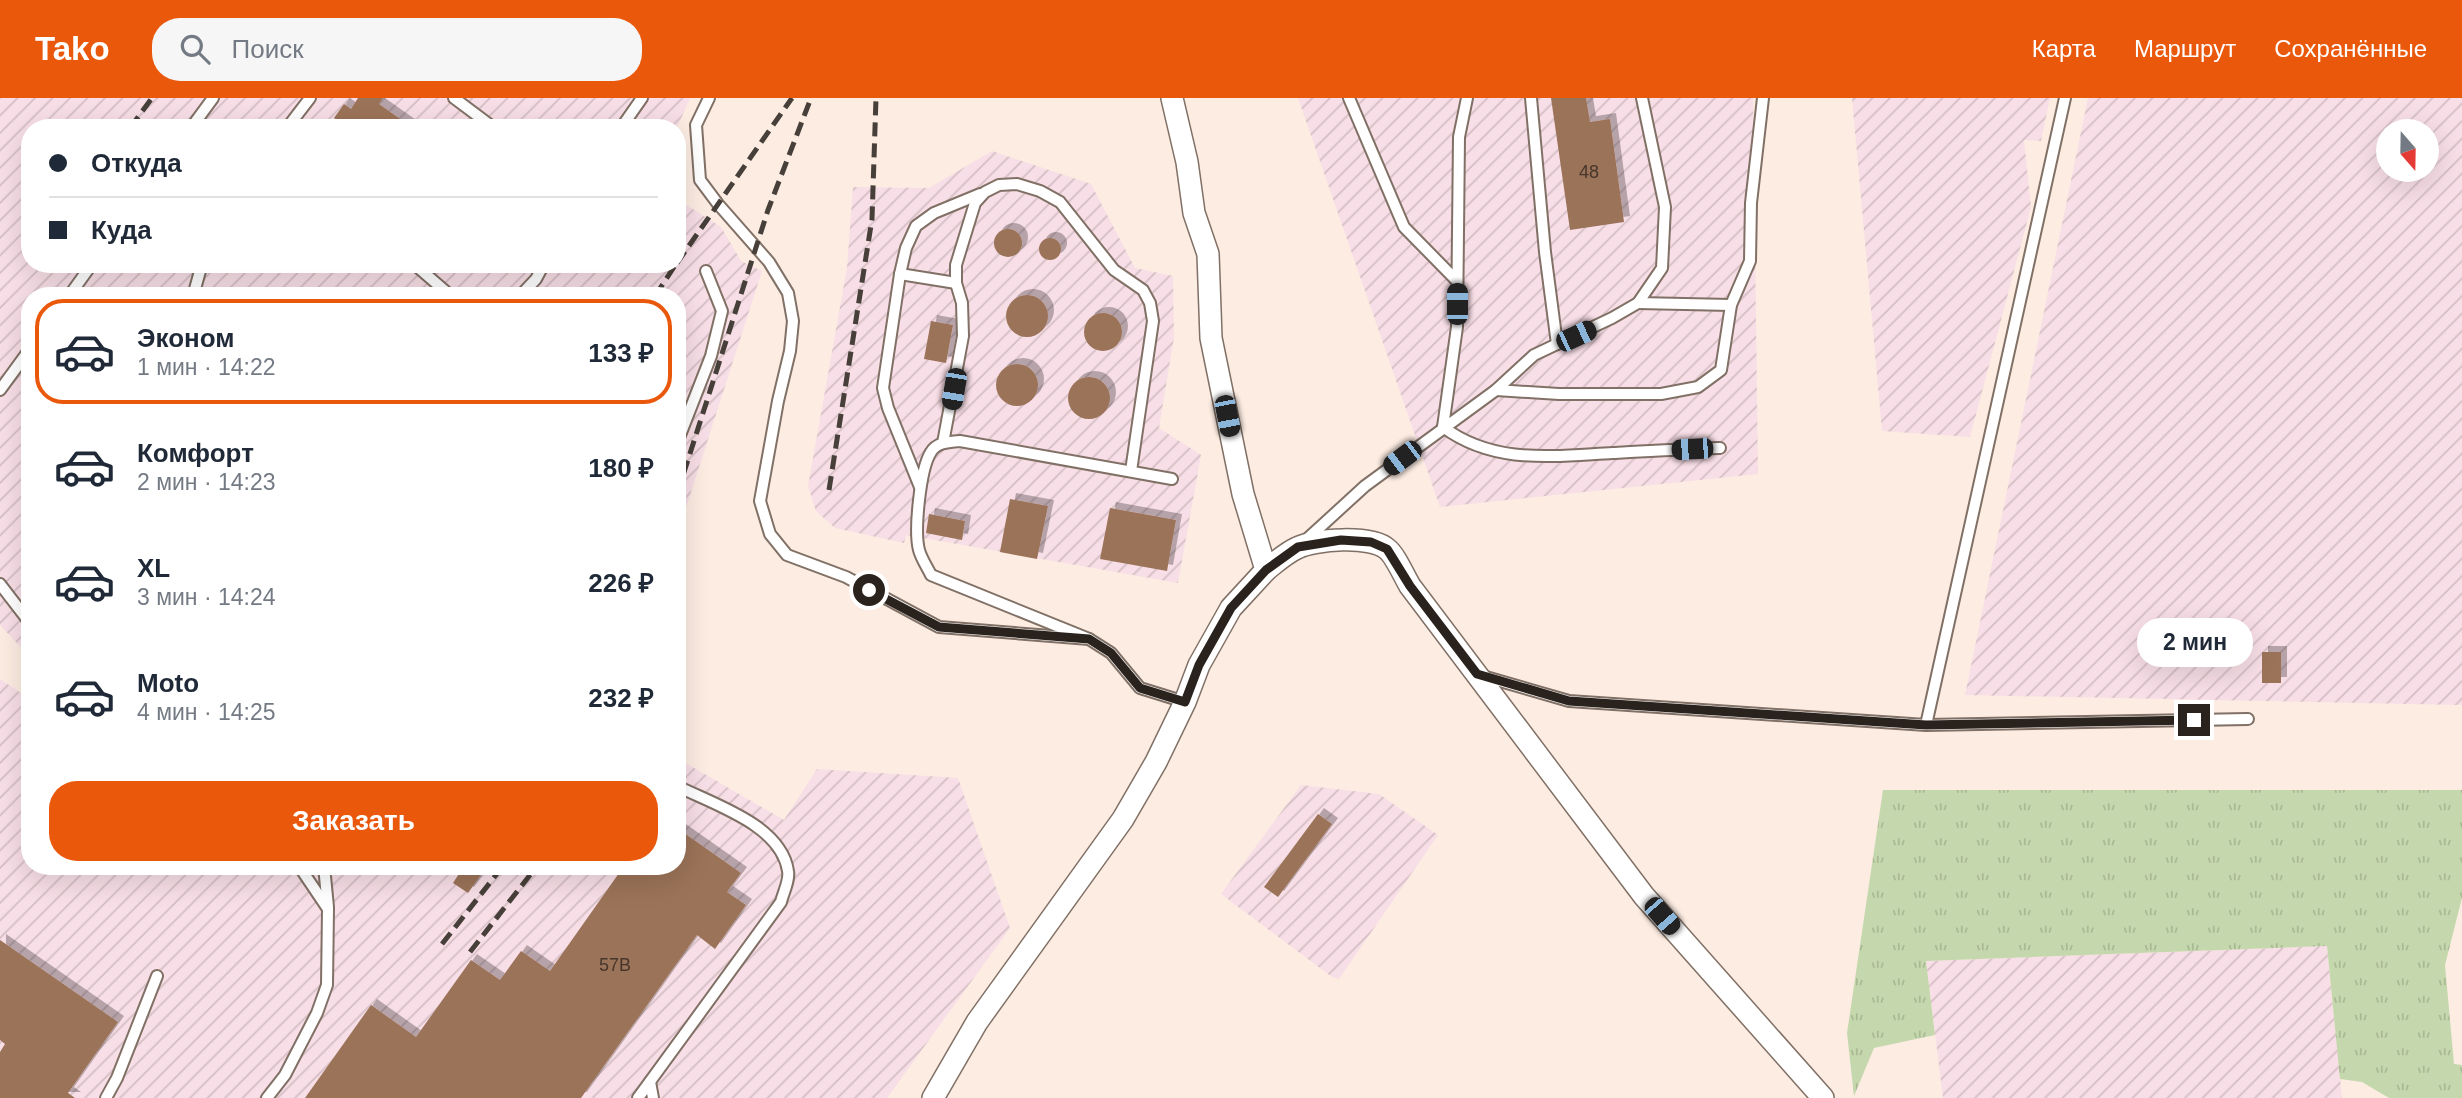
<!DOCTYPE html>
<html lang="ru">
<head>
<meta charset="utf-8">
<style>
  body { margin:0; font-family:Helvetica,sans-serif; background:#f6f6f7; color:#1f2937; height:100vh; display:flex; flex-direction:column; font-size:26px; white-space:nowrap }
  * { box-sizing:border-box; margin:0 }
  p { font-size:23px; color:#747a83 }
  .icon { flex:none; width:38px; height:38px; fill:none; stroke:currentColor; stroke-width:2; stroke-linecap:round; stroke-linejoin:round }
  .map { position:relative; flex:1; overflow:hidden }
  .drawer { position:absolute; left:21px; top:189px; width:665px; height:588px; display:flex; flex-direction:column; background:#fff; border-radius:28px; box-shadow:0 7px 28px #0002 }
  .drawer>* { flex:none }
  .guide { position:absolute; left:21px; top:21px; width:665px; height:154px; border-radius:28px; box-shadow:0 7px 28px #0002; display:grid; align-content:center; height:154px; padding:0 28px; background:#fff }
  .needle { width:46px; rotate:160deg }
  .fabs { position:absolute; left:2376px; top:21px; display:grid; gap:14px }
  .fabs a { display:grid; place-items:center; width:63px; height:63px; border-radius:50%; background:#fff; box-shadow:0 7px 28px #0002; font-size:35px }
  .end { position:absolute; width:32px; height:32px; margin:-16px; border:9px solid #29221d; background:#fff; box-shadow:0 0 0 4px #fff }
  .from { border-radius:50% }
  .bubble { position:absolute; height:49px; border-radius:24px; background:#fff; box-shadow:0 7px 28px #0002; font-size:23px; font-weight:600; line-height:49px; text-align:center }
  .car { position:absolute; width:21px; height:42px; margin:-21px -10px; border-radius:9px; box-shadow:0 0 5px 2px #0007; background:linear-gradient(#222 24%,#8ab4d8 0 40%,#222 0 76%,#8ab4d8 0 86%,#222 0) }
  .guide b { display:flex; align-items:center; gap:24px; height:66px; font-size:26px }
  .guide b+b { border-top:2px solid #e0e1e3 }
  .guide i { width:18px; height:18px; background:#1f2937 }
  ul { padding:12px 0 0; list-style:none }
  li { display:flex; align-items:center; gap:21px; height:105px; margin:0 14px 10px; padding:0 14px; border:4px solid transparent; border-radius:28px }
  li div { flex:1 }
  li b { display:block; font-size:26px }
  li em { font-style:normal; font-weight:600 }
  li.selected { border-color:#ea580c }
  li>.icon { width:63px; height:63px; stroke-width:1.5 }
  .primary-button { display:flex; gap:14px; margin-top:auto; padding:14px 28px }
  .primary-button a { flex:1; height:80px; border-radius:28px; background:#ea580c; color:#fff; font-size:28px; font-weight:600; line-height:80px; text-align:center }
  header { display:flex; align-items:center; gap:42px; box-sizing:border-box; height:98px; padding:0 35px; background:#ea580c; color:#fff }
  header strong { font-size:33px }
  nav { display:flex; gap:38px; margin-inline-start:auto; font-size:24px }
  .search { width:490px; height:63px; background:#f6f6f7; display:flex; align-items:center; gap:18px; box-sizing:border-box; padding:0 24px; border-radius:28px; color:#747a83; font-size:26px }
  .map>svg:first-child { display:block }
  .industrial { fill:url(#industrial-furrows); fill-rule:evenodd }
  .grass { fill:url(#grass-tufts) }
  .building { fill:#9b7359; filter:url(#shadow) }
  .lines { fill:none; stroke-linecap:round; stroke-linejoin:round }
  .service-casing { stroke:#817065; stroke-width:14 }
  .minor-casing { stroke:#817065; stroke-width:24 }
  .service { stroke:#fff; stroke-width:10 }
  .minor { stroke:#fff; stroke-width:21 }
  .rail { stroke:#473f39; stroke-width:5; stroke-dasharray:14 7; stroke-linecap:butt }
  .route { stroke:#29221d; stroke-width:9 }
  .labels { text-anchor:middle; stroke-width:6; stroke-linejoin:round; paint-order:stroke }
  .number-label { font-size:18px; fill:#46362c }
</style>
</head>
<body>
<header>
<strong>Tako</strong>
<div class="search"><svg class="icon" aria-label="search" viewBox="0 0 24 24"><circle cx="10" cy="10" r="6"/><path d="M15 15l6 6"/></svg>Поиск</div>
<nav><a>Карта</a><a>Маршрут</a><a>Сохранённые</a></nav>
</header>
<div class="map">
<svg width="2462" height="1000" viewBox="0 0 2462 1000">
  <defs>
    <pattern id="industrial-furrows" width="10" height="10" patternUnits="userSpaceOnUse" patternTransform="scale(1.75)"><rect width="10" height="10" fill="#f8dee6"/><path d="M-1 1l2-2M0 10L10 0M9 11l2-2" fill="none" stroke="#d5bec5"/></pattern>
    <pattern id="grass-tufts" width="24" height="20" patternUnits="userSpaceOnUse" patternTransform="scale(1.75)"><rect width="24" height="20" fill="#c5d8ad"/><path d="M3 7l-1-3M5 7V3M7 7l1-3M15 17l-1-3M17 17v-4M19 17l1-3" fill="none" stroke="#a9b994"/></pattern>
    <filter id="shadow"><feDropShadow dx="6" dy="-6" stdDeviation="0" flood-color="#0004"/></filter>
  </defs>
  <rect width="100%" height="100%" fill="#fcece2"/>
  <!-- industrial -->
  <g class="industrial">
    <path d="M0,0h690l-13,30h-647v136h647v-65l44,28 20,34 21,10 -85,265v-240h-647v361l-30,-32z"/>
    <path d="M1298,0h455l5,376 -318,33z"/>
    <path d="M1852,0h198l-9,43 -17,-1 7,67 -61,230 -88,-6z"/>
    <path d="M2088,0h374v607l-497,-10zM2389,33h38v39h-38z"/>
    <path d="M992,53l99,33 44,84 38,8 1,61 -15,91 42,27 -23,128 -272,-48 -2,8 -69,-15 -19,-17 -8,-25 39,-218 6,-81 76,1z"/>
    <path d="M0,581l30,20v167h647v-108l107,62 33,-51 141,9 52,150 -123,170h-887z"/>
    <path d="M1301,687l78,9 59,41 -99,144 -7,-2 -111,-83z"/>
    <path d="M2327,848l15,152h-399l-17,-137z"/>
  </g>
  <!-- grass -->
  <path class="grass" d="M1883,692h579v108l-17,67 9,99 8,1v33h-73l-27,-16 -22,-3 -13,-133 -401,15 9,74 -61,13 -20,48 -7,-63z"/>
  <!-- building -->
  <g class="building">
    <path d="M358,0h25l-4,6 34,24h-78l4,-6 -5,-4 10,-14 7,5z"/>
    <path d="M1551,0h35l4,24 20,-3 14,103 -54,8z"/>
    <circle cx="1008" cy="145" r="14"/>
    <circle cx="1050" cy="151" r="11"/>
    <circle cx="1027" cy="218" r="21"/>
    <circle cx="1103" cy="234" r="19"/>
    <path d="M931,223l22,4 -7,38 -22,-4z"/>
    <circle cx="1017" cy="287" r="21"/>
    <circle cx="1089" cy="300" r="21"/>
    <path d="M1010,401l38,7 -11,53 -37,-7z"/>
    <path d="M1110,410l66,12 -9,51 -67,-12z"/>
    <path d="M929,416l36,7 -3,19 -36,-7z"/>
    <rect x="2262" y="554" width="19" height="31"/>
    <path d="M1318,716l14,10 -54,73 -14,-10z"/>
    <path d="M677,730l64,45 -14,19 19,13 -31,44 -18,-14 -116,163h-276l66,-93 45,32 55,-77 29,20 21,-29 29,20 74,-105h53z"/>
    <path d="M464,768h23l-19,27 -15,-10z"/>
    <path d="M0,842l118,82 -50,71 7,5h-75v-46l5,-8 -5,-4z"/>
  </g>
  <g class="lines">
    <!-- service casing -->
    <g class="service-casing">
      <g id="service">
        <path d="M454,0l40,30"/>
        <path d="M709,0l-13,27 4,55 18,24 51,58 19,31 5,28 -3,30 -12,50 -18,100 10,33 17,21 59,22 93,50 150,12"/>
        <path d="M1349,0l55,129 53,54"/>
        <path d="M1531,0l14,154 12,92"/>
        <path d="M191,30l22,-30"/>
        <path d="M287,30l23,-30"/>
        <path d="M621,30l21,-30"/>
        <path d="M414,166l37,32"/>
        <path d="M900,176l56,9"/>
        <path d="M69,198l23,-32"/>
        <path d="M193,198l9,-32"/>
        <path d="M520,198l16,-17 8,-15"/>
        <path d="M1638,205l93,2"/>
        <path d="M0,292l30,-41"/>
        <path d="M1496,292l63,4h102l37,-7 23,-17 10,-65 19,-44 1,-58 12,-105"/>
        <path d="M1443,329l14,-100 2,-190 8,-39"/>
        <path d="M1443,329c51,38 110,29 170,26 36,-2 71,-4 107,-5"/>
        <path d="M677,345l34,-87 11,-45 -16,-40"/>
        <path d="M943,345l20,-107 -1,-33 -6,-20v-18l19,-62 10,-11 14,-7 18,-1 23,7 20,11 54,68 29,20 7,13 3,18 -22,150"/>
        <path d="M1172,381l-212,-38c-10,1 -23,1 -29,11 -11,17 -17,79 -12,98 2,8 8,17 12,25l158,64 22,14 29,35 45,14"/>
        <path d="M920,389l-32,-79 -5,-20 17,-114 6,-26 10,-22 18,-13 46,-19"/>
        <path d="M1306,442l59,-54 131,-96 38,-35 78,-37 26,-15 24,-35 3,-61 -23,-109"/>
        <path d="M0,486l30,39"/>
        <path d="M1479,577l90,26 357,24 322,-6"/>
        <path d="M1926,627l139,-627"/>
        <path d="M324,768l4,41"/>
        <path d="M650,984l3,16"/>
        <path d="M106,1000l11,-20 40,-102"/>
        <path d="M267,1000l18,-23 32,-62 10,-28 1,-76 -29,-43"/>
        <path d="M638,1000l143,-196c2,-9 9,-22 7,-31 -7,-46 -73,-66 -111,-85"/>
      </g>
    </g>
    <!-- minor casing -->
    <g class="minor-casing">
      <g id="minor">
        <path d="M1266,472c10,-8 20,-17 31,-22 18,-9 74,-13 90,1 8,6 17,27 23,37l234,310 179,202"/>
        <path d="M933,1000l44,-76 146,-203 33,-57 29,-60 14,-37 32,-57 35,-38 -23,-76 -32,-156 -3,-84 -14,-41 -7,-51 -15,-64"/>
      </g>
    </g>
    <!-- service -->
    <use href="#service" class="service"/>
    <!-- minor -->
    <use href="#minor" class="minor"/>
    <!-- rail -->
    <g class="rail">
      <path d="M130,30l22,-30"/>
      <path d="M677,165l115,-165"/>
      <path d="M655,198l21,-32"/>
      <path d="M829,392l43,-271 4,-121"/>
      <path d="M677,396l91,-284 43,-112"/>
      <path d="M442,846l61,-78"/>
      <path d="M470,854l67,-86"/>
    </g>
  </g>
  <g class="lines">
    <!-- route -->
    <path class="route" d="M869,492l70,37 150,12 22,14 29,35 45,14 14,-37 32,-57 35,-38 32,-23 43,-7 30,2 16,7 23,37 67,88 92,27 357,24 268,-5"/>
  </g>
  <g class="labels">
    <!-- number labels -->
    <g class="number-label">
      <text x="1589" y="80">48</text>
      <text x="615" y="873">57В</text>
    </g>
  </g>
</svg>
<div class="fabs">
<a><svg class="needle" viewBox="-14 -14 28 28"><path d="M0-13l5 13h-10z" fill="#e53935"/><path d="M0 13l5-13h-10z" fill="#747a83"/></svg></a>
</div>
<i class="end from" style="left:869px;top:492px"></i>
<i class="end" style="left:2194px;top:622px"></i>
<div class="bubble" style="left:2137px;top:520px;width:116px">2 мин</div>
<i class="car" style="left:1457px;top:206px;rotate:0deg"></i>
<i class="car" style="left:1576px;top:238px;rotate:65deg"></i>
<i class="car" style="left:954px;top:291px;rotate:190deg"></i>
<i class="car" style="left:1227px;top:318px;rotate:169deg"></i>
<i class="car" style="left:1692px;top:351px;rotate:267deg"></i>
<i class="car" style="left:1402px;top:360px;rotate:233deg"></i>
<i class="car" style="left:1662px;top:818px;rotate:139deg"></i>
<div class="guide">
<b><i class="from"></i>Откуда</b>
<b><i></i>Куда</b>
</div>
<section class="drawer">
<ul>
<li class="selected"><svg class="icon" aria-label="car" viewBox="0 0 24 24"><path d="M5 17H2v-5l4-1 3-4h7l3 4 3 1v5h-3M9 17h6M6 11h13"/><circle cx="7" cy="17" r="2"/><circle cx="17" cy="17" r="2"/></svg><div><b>Эконом</b><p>1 мин · 14:22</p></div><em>133 ₽</em></li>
<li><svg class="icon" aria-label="car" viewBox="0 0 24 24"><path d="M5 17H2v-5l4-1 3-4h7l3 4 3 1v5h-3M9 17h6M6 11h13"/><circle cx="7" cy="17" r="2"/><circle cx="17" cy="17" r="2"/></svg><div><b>Комфорт</b><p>2 мин · 14:23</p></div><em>180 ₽</em></li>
<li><svg class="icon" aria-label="car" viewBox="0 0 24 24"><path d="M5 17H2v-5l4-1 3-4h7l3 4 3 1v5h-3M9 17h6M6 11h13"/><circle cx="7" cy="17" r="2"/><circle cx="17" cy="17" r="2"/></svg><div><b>XL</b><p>3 мин · 14:24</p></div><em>226 ₽</em></li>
<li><svg class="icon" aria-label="car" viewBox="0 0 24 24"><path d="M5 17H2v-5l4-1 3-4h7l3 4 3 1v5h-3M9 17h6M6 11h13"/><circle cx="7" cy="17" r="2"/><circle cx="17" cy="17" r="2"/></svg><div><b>Moto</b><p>4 мин · 14:25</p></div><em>232 ₽</em></li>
</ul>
<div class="primary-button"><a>Заказать</a></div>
</section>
</div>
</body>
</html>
